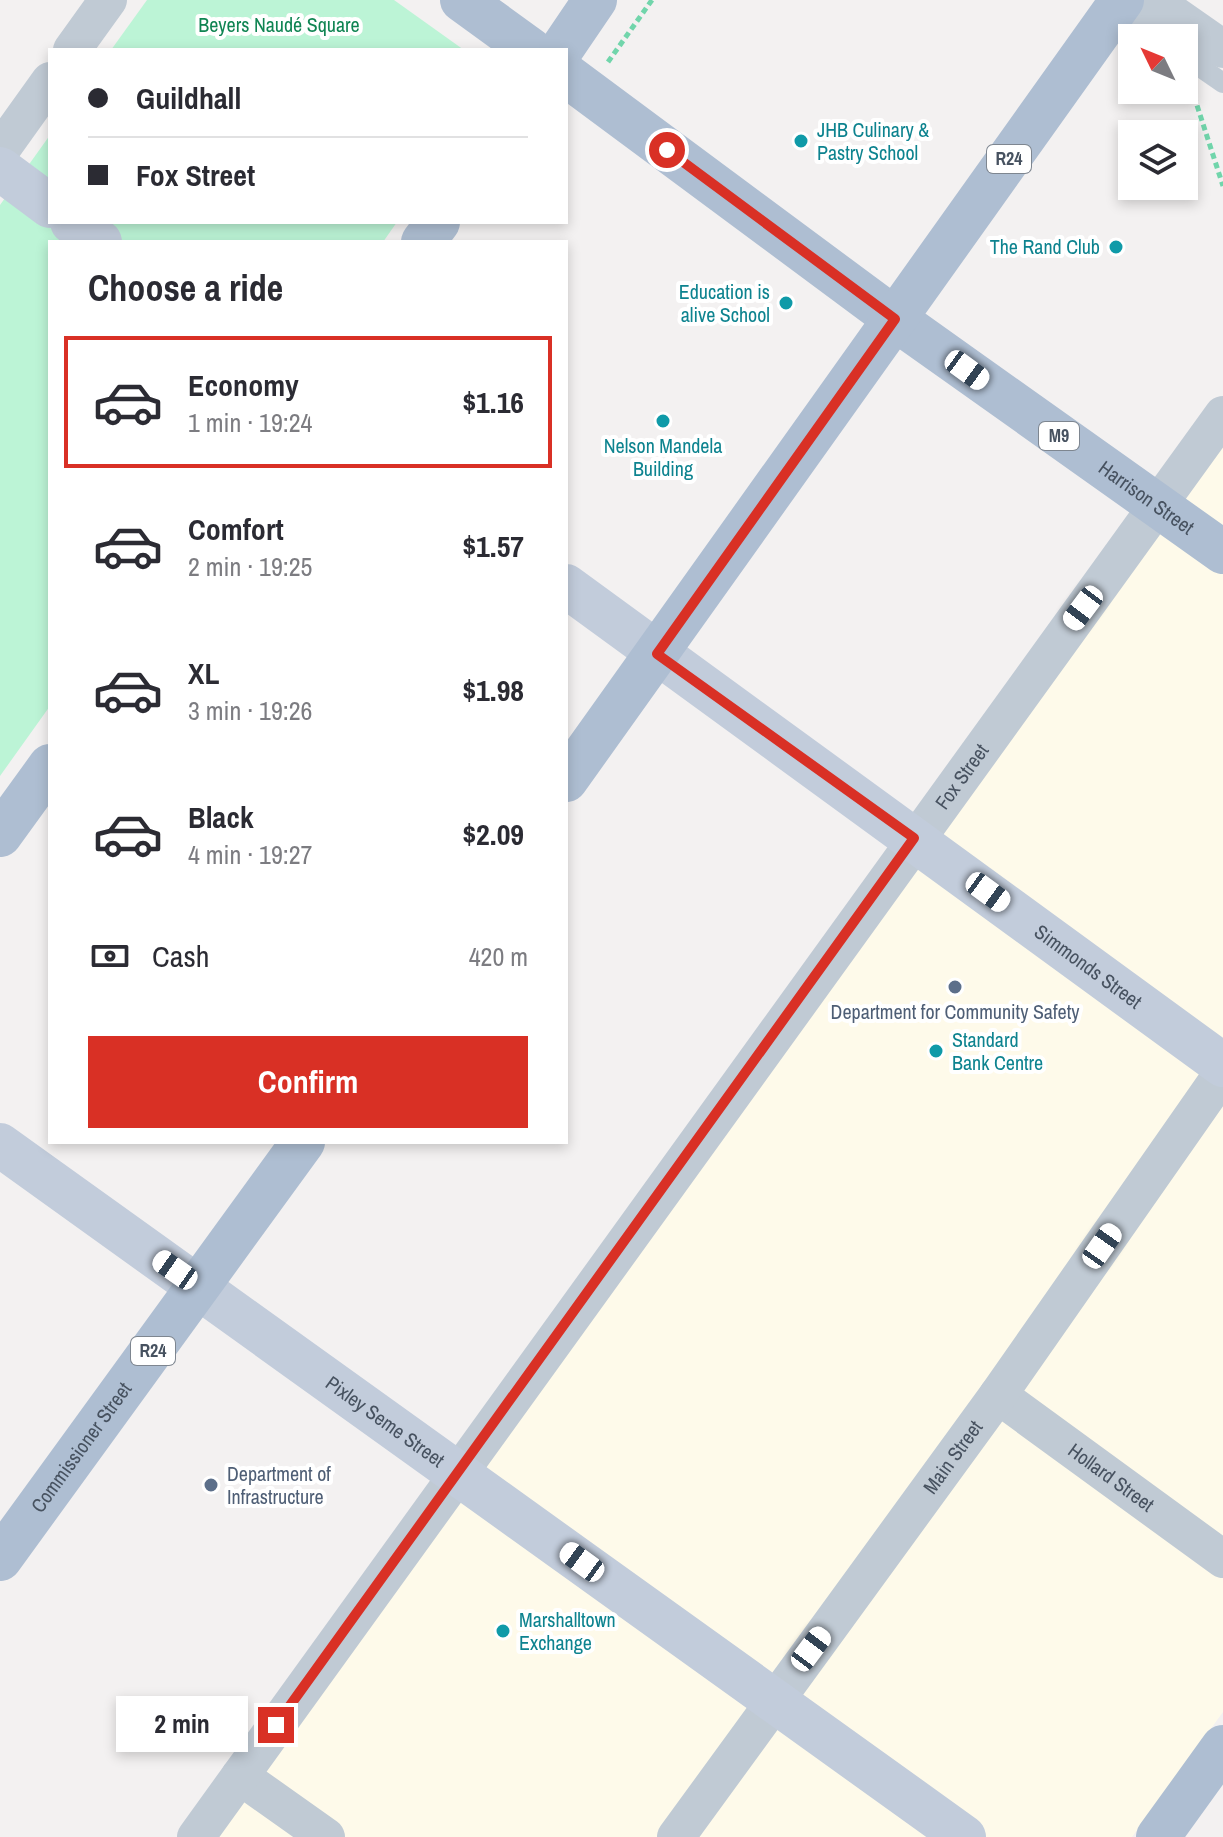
<!DOCTYPE html>
<html lang="en">
<head>
<meta charset="utf-8">
<style>
  body { margin:0; font-family:"Archivo Narrow",sans-serif; background:#f2f2f3; color:#2b2b33; height:100vh; display:flex; flex-direction:column; font-size:30px; white-space:nowrap }
  * { box-sizing:border-box; margin:0 }
  p { font-size:26px; color:#7c7c81 }
  .icon { flex:none; width:44px; height:44px; fill:none; stroke:currentColor; stroke-width:2; stroke-linecap:round; stroke-linejoin:round }
  .map { position:relative; flex:1; overflow:hidden }
  .side { position:absolute; left:48px; top:240px; width:520px; height:904px; display:flex; flex-direction:column; background:#fff; border-radius:0px; box-shadow:0 4px 12px #0003 }
  .side>* { flex:none }
  .banner { position:absolute; left:48px; top:48px; width:520px; height:176px; border-radius:0px; box-shadow:0 4px 12px #0003; display:grid; align-content:center; height:176px; padding:0 40px; background:#fff }
  .needle { width:52px; rotate:313deg }
  .buttons { position:absolute; left:1118px; top:24px; display:grid; gap:16px }
  .buttons a { display:grid; place-items:center; width:80px; height:80px; border-radius:0px; background:#fff; box-shadow:0 4px 12px #0003; font-size:40px }
  .end { position:absolute; width:36px; height:36px; margin:-18px; border:10px solid #d93025; background:#fff; box-shadow:0 0 0 4px #fff }
  .from { border-radius:50% }
  .bubble { position:absolute; height:56px; border-radius:0px; background:#fff; box-shadow:0 4px 12px #0003; font-size:26px; font-weight:800; line-height:56px; text-align:center }
  .car { position:absolute; width:24px; height:48px; margin:-24px -12px; border-radius:10px; box-shadow:0 0 6px 2px #0007; background:linear-gradient(#fff 24%,#345 0 40%,#fff 0 76%,#345 0 86%,#fff 0) }
  .banner b { display:flex; align-items:center; gap:28px; height:76px; font-size:30px }
  .banner b+b { border-top:2px solid #e1e1e2 }
  .banner i { width:20px; height:20px; background:#2b2b33 }
  ul { padding:0; list-style:none }
  li { display:flex; align-items:center; gap:24px; height:132px; margin:0 16px 12px; padding:0 24px; border:4px solid transparent; border-radius:0px }
  li div { flex:1 }
  li b { display:block; font-size:30px }
  li em { font-style:normal; font-weight:800 }
  li.active { border-color:#d93025 }
  li>.icon { width:72px; height:72px; stroke-width:1.5 }
  h2 { padding:0 40px; font-size:36px; line-height:96px }
  .pay { display:flex; align-items:center; gap:20px; height:88px; padding:0 40px; font-size:30px }
  .pay p { margin-inline-start:auto }
  .button { display:flex; gap:16px; margin-top:auto; padding:16px 40px }
  .button a { flex:1; height:92px; border-radius:0px; background:#d93025; color:#fff; font-size:32px; font-weight:800; line-height:92px; text-align:center }
  .map>svg:first-child { display:block }
  .commercial { fill:#fefaea }
  .green { fill:#bcf4d6 }
  .lines { fill:none; stroke-linecap:round; stroke-linejoin:round }
  .path { stroke:#71d5ab; stroke-width:5; stroke-dasharray:6 4; stroke-linecap:butt }
  .lane { stroke:#c0cad4; stroke-width:20 }
  .street { stroke:#c0cad4; stroke-width:38 }
  .secondary { stroke:#c2ccdb; stroke-width:44 }
  .primary { stroke:#aebed2; stroke-width:44 }
  .route { stroke:#d93025; stroke-width:10 }
  .culture-dot { fill:#0f9aa8; stroke:#fff; stroke-width:3 }
  .service-dot { fill:#5c6f8a; stroke:#fff; stroke-width:3 }
  .labels { text-anchor:middle; stroke-width:8; stroke-linejoin:round; paint-order:stroke }
  .shield { fill:#fff; stroke:#7e8690; stroke-width:2 }
  .shield-label { font-size:18px; font-weight:bold; fill:#475260 }
  .park-label { font-size:20px; fill:#0f8452; stroke:#fff }
  .culture-label { font-size:20px; fill:#0d838f; stroke:#fff; text-anchor:start }
  .street-label { font-size:20px; fill:#475260; stroke:#fff }
  .service-label { font-size:20px; fill:#4e5e75; stroke:#fff }
</style>
</head>
<body>
<div class="map">
<svg width="1223" height="1837" viewBox="0 0 1223 1837">
  <rect width="100%" height="100%" fill="#f3f1f1"/>
  <!-- commercial -->
  <path class="commercial" d="M1223,444v1268l-91,125h-918z"/>
  <!-- green -->
  <g class="green">
    <path d="M147,0h247l70,50h-353z"/>
    <path d="M50,135v87h347l-14,20h-333v464l-50,70v-571z"/>
  </g>
  <g class="lines">
    <!-- path -->
    <g class="path">
      <path d="M608,62l44,-62"/>
      <path d="M1194,96l29,90"/>
    </g>
    <!-- lane -->
    <g class="lane">
      <path d="M1116,8l43,30"/>
      <path d="M1184,56l39,27"/>
    </g>
    <!-- street -->
    <g class="street">
      <path d="M1153,0l70,49"/>
      <path d="M72,50l36,-50"/>
      <path d="M0,151l50,-70"/>
      <path id="s1" d="M998,1395l225,164"/>
      <path d="M240,1776l86,61"/>
      <path id="s2" d="M196,1837l1027,-1422"/>
      <path id="s3" d="M676,1837l322,-442 225,-322"/>
    </g>
    <!-- secondary -->
    <g class="secondary">
      <path d="M0,169l50,37"/>
      <path d="M72,222l28,20"/>
      <path id="s4" d="M566,586l657,479"/>
      <path id="s5" d="M0,1145l964,692"/>
    </g>
    <!-- primary -->
    <g class="primary">
      <path d="M462,0l69,50"/>
      <path d="M561,50l34,-50"/>
      <path id="s6" d="M566,75l329,244 328,233"/>
      <path d="M423,242l15,-20"/>
      <path d="M566,780l556,-780"/>
      <path d="M0,835l50,-69"/>
      <path id="s7" d="M0,1559l303,-417"/>
      <path d="M1158,1837l65,-90"/>
    </g>
  </g>
  <g class="lines">
    <!-- route -->
    <path class="route" d="M276,1725l638,-887 -257,-184 238,-335 -228,-169"/>
  </g>
  <!-- markers -->
  <g class="culture-dot">
    <circle cx="801" cy="141" r="8"/>
    <circle cx="1116" cy="247" r="8"/>
    <circle cx="786" cy="303" r="8"/>
    <circle cx="663" cy="421" r="8"/>
    <circle cx="936" cy="1051" r="8"/>
    <circle cx="503" cy="1631" r="8"/>
  </g>
  <g class="service-dot">
    <circle cx="955" cy="987" r="8"/>
    <circle cx="211" cy="1485" r="8"/>
  </g>
  <g class="labels">
    <!-- shield labels -->
    <g class="shield">
      <rect x="987" y="145" width="44" height="28" rx="6"/>
      <rect x="1039" y="422" width="40" height="28" rx="6"/>
      <rect x="131" y="1337" width="44" height="28" rx="6"/>
    </g>
    <g class="shield-label">
      <text x="1009" y="165">R24</text>
      <text x="1059" y="442">M9</text>
      <text x="153" y="1357">R24</text>
    </g>
    <!-- park labels -->
    <g class="park-label">
      <text x="279" y="32">Beyers Naudé Square</text>
    </g>
    <!-- culture labels -->
    <g class="culture-label">
      <text x="817" y="137">JHB Culinary &amp;<tspan x="817" dy="23">Pastry School</tspan></text>
      <text x="1100" y="254" text-anchor="end">The Rand Club</text>
      <text x="770" y="299" text-anchor="end">Education is<tspan x="770" dy="23">alive School</tspan></text>
      <text x="663" y="453" text-anchor="middle">Nelson Mandela<tspan x="663" dy="23">Building</tspan></text>
      <text x="952" y="1047">Standard<tspan x="952" dy="23">Bank Centre</tspan></text>
      <text x="519" y="1627">Marshalltown<tspan x="519" dy="23">Exchange</tspan></text>
    </g>
    <!-- street labels -->
    <g class="street-label">
      <text dy="7" stroke="none"><textPath href="#s6" startOffset="718">Harrison Street</textPath></text>
      <text dy="7" stroke="none"><textPath href="#s2" startOffset="1308">Fox Street</textPath></text>
      <text dy="7" stroke="none"><textPath href="#s4" startOffset="646">Simmonds Street</textPath></text>
      <text dy="7" stroke="none"><textPath href="#s5" startOffset="474">Pixley Seme Street</textPath></text>
      <text dy="7" stroke="none"><textPath href="#s7" startOffset="138">Commissioner Street</textPath></text>
      <text dy="7" stroke="none"><textPath href="#s3" startOffset="470">Main Street</textPath></text>
      <text dy="7" stroke="none"><textPath href="#s1" startOffset="140">Hollard Street</textPath></text>
    </g>
    <!-- service labels -->
    <g class="service-label">
      <text x="955" y="1019">Department for Community Safety</text>
      <text x="227" y="1481" text-anchor="start">Department of<tspan x="227" dy="23">Infrastructure</tspan></text>
    </g>
  </g>
</svg>
<div class="buttons">
<a><svg class="needle" viewBox="-14 -14 28 28"><path d="M0-13l5 13h-10z" fill="#e53935"/><path d="M0 13l5-13h-10z" fill="#7c7c81"/></svg></a>
<a><svg class="icon" aria-label="layers" viewBox="0 0 24 24"><path d="M12 4l9 5-9 5-9-5zM3 14l9 5 9-5"/></svg></a>
</div>
<i class="end from" style="left:667px;top:150px"></i>
<i class="end" style="left:276px;top:1725px"></i>
<div class="bubble" style="left:116px;top:1696px;width:132px">2 min</div>
<i class="car" style="left:967px;top:370px;rotate:126deg"></i>
<i class="car" style="left:1083px;top:608px;rotate:217deg"></i>
<i class="car" style="left:988px;top:892px;rotate:126deg"></i>
<i class="car" style="left:1102px;top:1246px;rotate:35deg"></i>
<i class="car" style="left:175px;top:1270px;rotate:305deg"></i>
<i class="car" style="left:582px;top:1562px;rotate:306deg"></i>
<i class="car" style="left:811px;top:1649px;rotate:37deg"></i>
<div class="banner">
<b><i class="from"></i>Guildhall</b>
<b><i></i>Fox Street</b>
</div>
<section class="side">
<h2>Choose a ride</h2>
<ul>
<li class="active"><svg class="icon" aria-label="car" viewBox="0 0 24 24"><path d="M5 17H2v-5l4-1 3-4h7l3 4 3 1v5h-3M9 17h6M6 11h13"/><circle cx="7" cy="17" r="2"/><circle cx="17" cy="17" r="2"/></svg><div><b>Economy</b><p>1 min · 19:24</p></div><em>$1.16</em></li>
<li><svg class="icon" aria-label="car" viewBox="0 0 24 24"><path d="M5 17H2v-5l4-1 3-4h7l3 4 3 1v5h-3M9 17h6M6 11h13"/><circle cx="7" cy="17" r="2"/><circle cx="17" cy="17" r="2"/></svg><div><b>Comfort</b><p>2 min · 19:25</p></div><em>$1.57</em></li>
<li><svg class="icon" aria-label="car" viewBox="0 0 24 24"><path d="M5 17H2v-5l4-1 3-4h7l3 4 3 1v5h-3M9 17h6M6 11h13"/><circle cx="7" cy="17" r="2"/><circle cx="17" cy="17" r="2"/></svg><div><b>XL</b><p>3 min · 19:26</p></div><em>$1.98</em></li>
<li><svg class="icon" aria-label="car" viewBox="0 0 24 24"><path d="M5 17H2v-5l4-1 3-4h7l3 4 3 1v5h-3M9 17h6M6 11h13"/><circle cx="7" cy="17" r="2"/><circle cx="17" cy="17" r="2"/></svg><div><b>Black</b><p>4 min · 19:27</p></div><em>$2.09</em></li>
</ul>
<div class="pay"><svg class="icon" aria-label="cash" viewBox="0 0 24 24"><path d="M3 7h18v10H3z"/><circle cx="12" cy="12" r="2"/></svg>Cash<p>420 m</p></div>
<div class="button"><a>Confirm</a></div>
</section>
</div>
</body>
</html>
